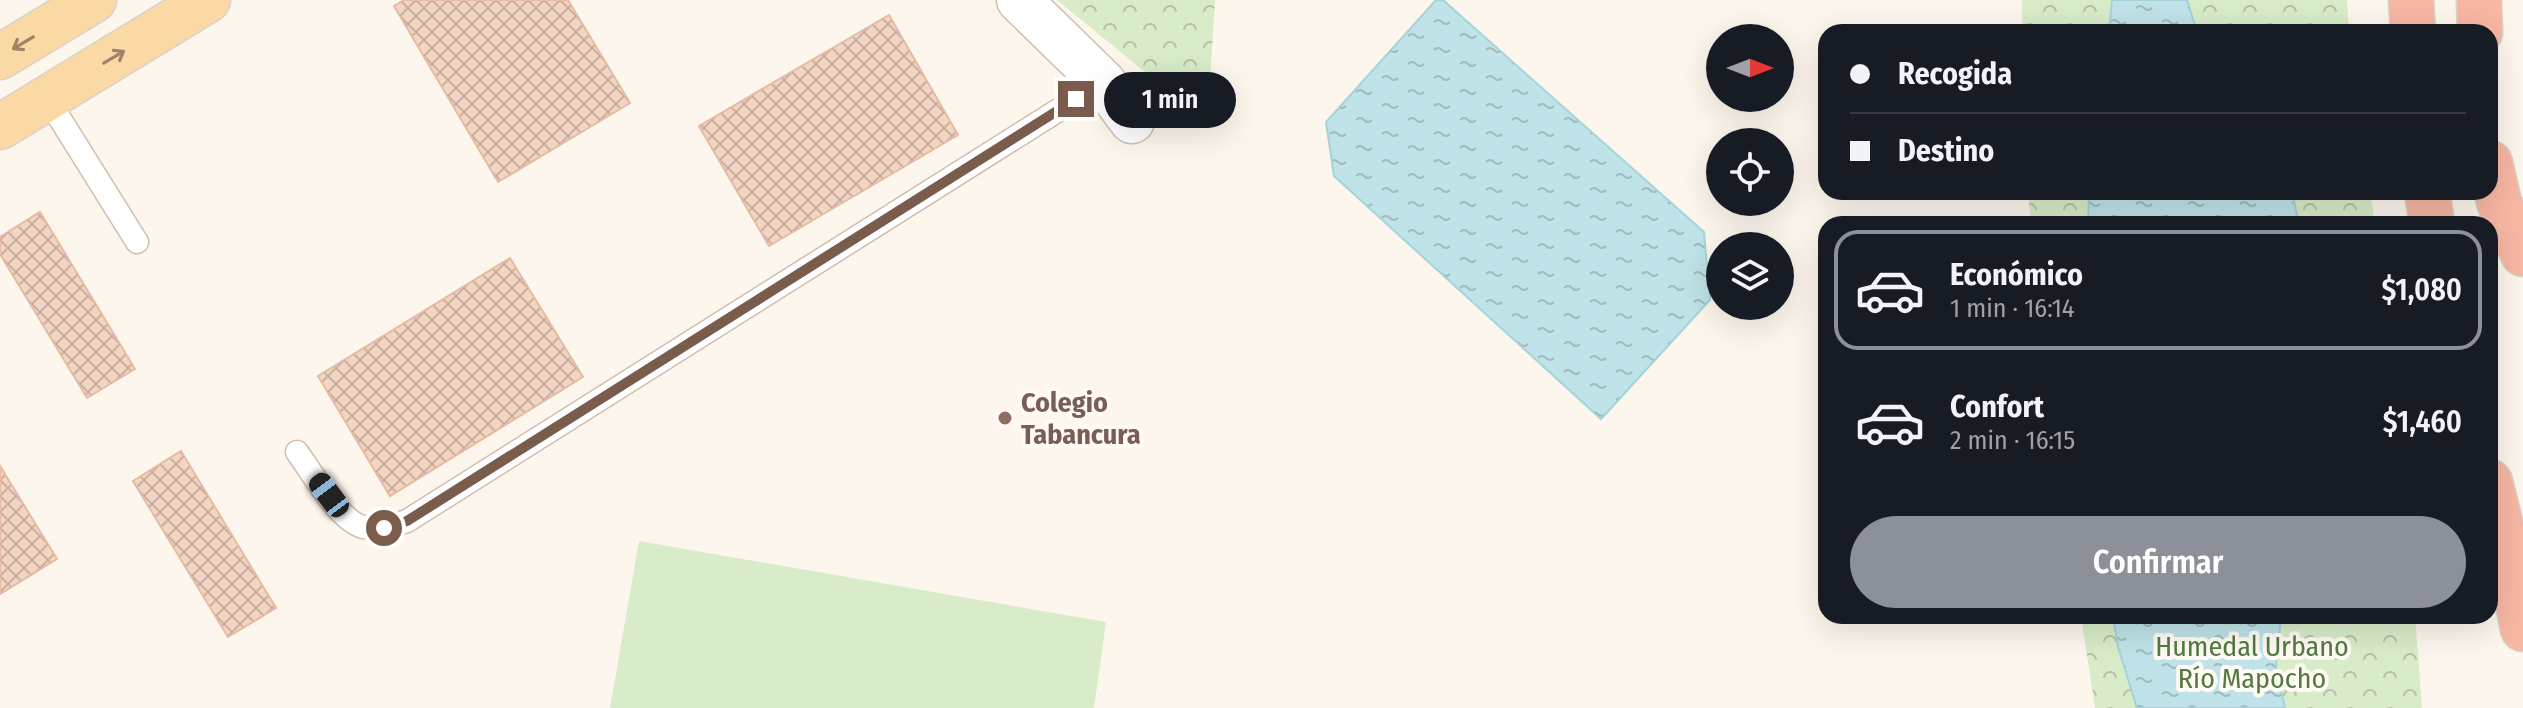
<!DOCTYPE html>
<html lang="es">
<head>
<meta charset="utf-8">
<style>
  body { margin:0; font-family:"Fira Sans Condensed",sans-serif; background:#20242c; color:#f1f3f6; height:100vh; display:flex; flex-direction:column; font-size:30px; white-space:nowrap }
  * { box-sizing:border-box; margin:0 }
  p { font-size:26px; color:#9ea1a6 }
  .icon { flex:none; width:44px; height:44px; fill:none; stroke:currentColor; stroke-width:2; stroke-linecap:round; stroke-linejoin:round }
  .map { position:relative; flex:1; overflow:hidden }
  .drawer { position:absolute; left:1818px; top:216px; width:680px; height:408px; display:flex; flex-direction:column; background:#171b24; border-radius:24px; box-shadow:0 8px 32px #0002 }
  .drawer>* { flex:none }
  .banner { position:absolute; left:1818px; top:24px; width:680px; height:176px; border-radius:24px; box-shadow:0 8px 32px #0002; display:grid; align-content:center; height:176px; padding:0 32px; background:#171b24 }
  .needle { width:52px; rotate:90deg }
  .buttons { position:absolute; left:1706px; top:24px; display:grid; gap:16px }
  .buttons a { display:grid; place-items:center; width:88px; height:88px; border-radius:50%; background:#171b24; box-shadow:0 8px 32px #0002; font-size:40px }
  .end { position:absolute; width:36px; height:36px; margin:-18px; border:10px solid #7a5c4d; background:#fff; box-shadow:0 0 0 4px #fff }
  .from { border-radius:50% }
  .bubble { position:absolute; height:56px; border-radius:28px; background:#171b24; box-shadow:0 8px 32px #0002; font-size:26px; font-weight:600; line-height:56px; text-align:center }
  .car { position:absolute; width:24px; height:48px; margin:-24px -12px; border-radius:10px; box-shadow:0 0 6px 2px #0007; background:linear-gradient(#222 24%,#8ab4d8 0 40%,#222 0 76%,#8ab4d8 0 86%,#222 0) }
  .banner b { display:flex; align-items:center; gap:28px; height:76px; font-size:30px }
  .banner b+b { border-top:2px solid #363941 }
  .banner i { width:20px; height:20px; background:#f1f3f6 }
  ul { padding:14px 0 0; list-style:none }
  li { display:flex; align-items:center; gap:24px; height:120px; margin:0 16px 12px; padding:0 16px; border:4px solid transparent; border-radius:24px }
  li div { flex:1 }
  li b { display:block; font-size:30px }
  li em { font-style:normal; font-weight:600 }
  li.active { border-color:#8c9099 }
  li>.icon { width:72px; height:72px; stroke-width:1.5 }
  .primary-button { display:flex; gap:16px; margin-top:auto; padding:16px 32px }
  .primary-button a { flex:1; height:92px; border-radius:48px; background:#8c9099; color:#fff; font-size:32px; font-weight:600; line-height:92px; text-align:center }
  .map>svg:first-child { display:block }
  .park { fill:url(#park-crowns) }
  .pitch { fill:#d8ecc9 }
  .water { fill:url(#water-ripples); stroke:#a5d3da; stroke-width:2 }
  .building { fill:url(#building-cross-hatch); stroke:#e6bba3; stroke-width:2 }
  .lines { fill:none; stroke-linecap:round; stroke-linejoin:round }
  .service-casing { stroke:#d1beb0; stroke-width:25 }
  .minor-casing { stroke:#d1beb0; stroke-width:47 }
  .primary-casing { stroke:#dad1cd; stroke-width:47 }
  .motorway-casing { stroke:#dad1cd; stroke-width:47 }
  .service { stroke:#fff; stroke-width:22 }
  .minor { stroke:#fff; stroke-width:44 }
  .primary { stroke:#fbd9a5; stroke-width:44 }
  .motorway { stroke:#f7b7a3; stroke-width:44 }
  .oneway { stroke:#a18267 }
  .route { stroke:#7a5c4d; stroke-width:10 }
  .education-dot { fill:#8d6e63; stroke:#fffaf3; stroke-width:3 }
  .labels { text-anchor:middle; stroke-width:8; stroke-linejoin:round; paint-order:stroke }
  .education-label { font-size:28px; font-weight:bold; fill:#785e54; stroke:#fffaf3; text-anchor:start }
  .park-label { font-size:28px; fill:#537a41; stroke:#fffaf3 }
</style>
</head>
<body>
<div class="map">
<svg width="2523" height="708" viewBox="0 0 2523 708">
  <defs>
    <pattern id="park-crowns" width="20" height="18" patternUnits="userSpaceOnUse" patternTransform="scale(2)"><rect width="20" height="18" fill="#d8ecc9"/><path d="M2 6a3 3 0 1 1 6 0M12 15a3 3 0 1 1 6 0" fill="none" stroke="#b4c2a5"/></pattern>
    <pattern id="water-ripples" width="26" height="14" patternUnits="userSpaceOnUse" patternTransform="scale(2)"><rect width="26" height="14" fill="#bfe3e8"/><path d="M2 4q2-2 4 0t4 0M15 11q2-2 4 0t4 0" fill="none" stroke="#a0bbbe"/></pattern>
    <pattern id="building-cross-hatch" width="8" height="8" patternUnits="userSpaceOnUse" patternTransform="scale(2)"><rect width="8" height="8" fill="#f3d5c3"/><path d="M0 0l8 8M0 8l8-8" fill="none" stroke="#cab0a1"/></pattern>
  </defs>
  <rect width="100%" height="100%" fill="#fdf6ec"/>
  <!-- park -->
  <g class="park">
    <path d="M1057,0h158l-5,82 -48,4z"/>
    <path d="M2022,0h325l2,32h-327z"/>
    <path d="M2028,192h342l5,32h-344z"/>
    <path d="M2081,616h334l7,92h-327z"/>
  </g>
  <!-- pitch -->
  <path class="pitch" d="M639,541l467,81 -12,86h-484z"/>
  <!-- water -->
  <g class="water">
    <path d="M1436,0h7l261,232 6,68 -109,119 -267,-243 -8,-54z"/>
    <path d="M2112,0h75l10,32h-88z"/>
    <path d="M2089,192h203l7,32h-211z"/>
    <path d="M2113,616h168l-5,51 9,41h-148l-19,-61z"/>
  </g>
  <!-- building -->
  <g class="building">
    <path d="M404,0h164l62,103 -132,79 -104,-176z"/>
    <path d="M889,15l69,120 -189,111 -70,-120z"/>
    <path d="M40,212l95,157 -48,29 -87,-144v-17z"/>
    <path d="M510,258l73,119 -193,119 -72,-120z"/>
    <path d="M181,451l95,157 -48,29 -95,-156z"/>
    <path d="M0,466l57,93 -57,35z"/>
  </g>
  <g class="lines">
    <!-- service casing -->
    <g class="service-casing">
      <g id="service">
        <path d="M47,98l90,144"/>
        <path d="M297,452c15,20 42,69 66,75 14,4 31,-2 44,-6l696,-439"/>
      </g>
    </g>
    <!-- minor casing -->
    <g class="minor-casing">
      <path id="minor" d="M1019,0l84,82 29,39"/>
    </g>
    <!-- primary casing -->
    <g class="primary-casing">
      <g id="primary">
        <path d="M0,57l94,-57"/>
        <path d="M0,127l208,-127"/>
      </g>
    </g>
    <!-- motorway casing -->
    <g class="motorway-casing">
      <g id="motorway">
        <path d="M2411,0l2,32"/>
        <path d="M2479,0l1,32"/>
        <path d="M2490,163l9,39 24,52"/>
        <path d="M2427,192l5,32"/>
        <path d="M2490,482l15,60 18,87"/>
      </g>
    </g>
    <!-- service -->
    <use href="#service" class="service"/>
    <!-- minor -->
    <use href="#minor" class="minor"/>
    <!-- primary -->
    <use href="#primary" class="primary"/>
    <!-- motorway -->
    <use href="#motorway" class="motorway"/>
  </g>
  <!-- one-way arrows -->
  <defs><path id="oneway-shaft" d="M-6 0H5M1.5-3L5.5 0L1.5 3" fill="none" stroke-width="1.6" stroke-linecap="round" stroke-linejoin="round" transform="scale(2)"/></defs>
  <g class="oneway">
    <use href="#oneway-shaft" transform="translate(23 43) rotate(149)"/>
    <use href="#oneway-shaft" transform="translate(114 57) rotate(-31)"/>
  </g>
  <g class="lines">
    <!-- route -->
    <path class="route" d="M384,528l23,-7 669,-422"/>
  </g>
  <!-- markers -->
  <circle class="education-dot" cx="1005" cy="418" r="8"/>
  <g class="labels">
    <!-- education labels -->
    <g class="education-label">
      <text x="1021" y="412">Colegio<tspan x="1021" dy="32">Tabancura</tspan></text>
    </g>
    <!-- park labels -->
    <g class="park-label">
      <text x="2252" y="656">Humedal Urbano<tspan x="2252" dy="32">Río Mapocho</tspan></text>
    </g>
  </g>
</svg>
<div class="buttons">
<a><svg class="needle" viewBox="-14 -14 28 28"><path d="M0-13l5 13h-10z" fill="#e53935"/><path d="M0 13l5-13h-10z" fill="#9ea1a6"/></svg></a>
<a><svg class="icon" aria-label="locate" viewBox="0 0 24 24"><circle cx="12" cy="12" r="6"/><path d="M12 2v4M12 18v4M2 12h4M18 12h4"/></svg></a>
<a><svg class="icon" aria-label="layers" viewBox="0 0 24 24"><path d="M12 4l9 5-9 5-9-5zM3 14l9 5 9-5"/></svg></a>
</div>
<i class="end from" style="left:384px;top:528px"></i>
<i class="end" style="left:1076px;top:99px"></i>
<div class="bubble" style="left:1104px;top:72px;width:132px">1 min</div>
<i class="car" style="left:329px;top:495px;rotate:323deg"></i>
<div class="banner">
<b><i class="from"></i>Recogida</b>
<b><i></i>Destino</b>
</div>
<section class="drawer">
<ul>
<li class="active"><svg class="icon" aria-label="car" viewBox="0 0 24 24"><path d="M5 17H2v-5l4-1 3-4h7l3 4 3 1v5h-3M9 17h6M6 11h13"/><circle cx="7" cy="17" r="2"/><circle cx="17" cy="17" r="2"/></svg><div><b>Económico</b><p>1 min · 16:14</p></div><em>$1,080</em></li>
<li><svg class="icon" aria-label="car" viewBox="0 0 24 24"><path d="M5 17H2v-5l4-1 3-4h7l3 4 3 1v5h-3M9 17h6M6 11h13"/><circle cx="7" cy="17" r="2"/><circle cx="17" cy="17" r="2"/></svg><div><b>Confort</b><p>2 min · 16:15</p></div><em>$1,460</em></li>
</ul>
<div class="primary-button"><a>Confirmar</a></div>
</section>
</div>
</body>
</html>
